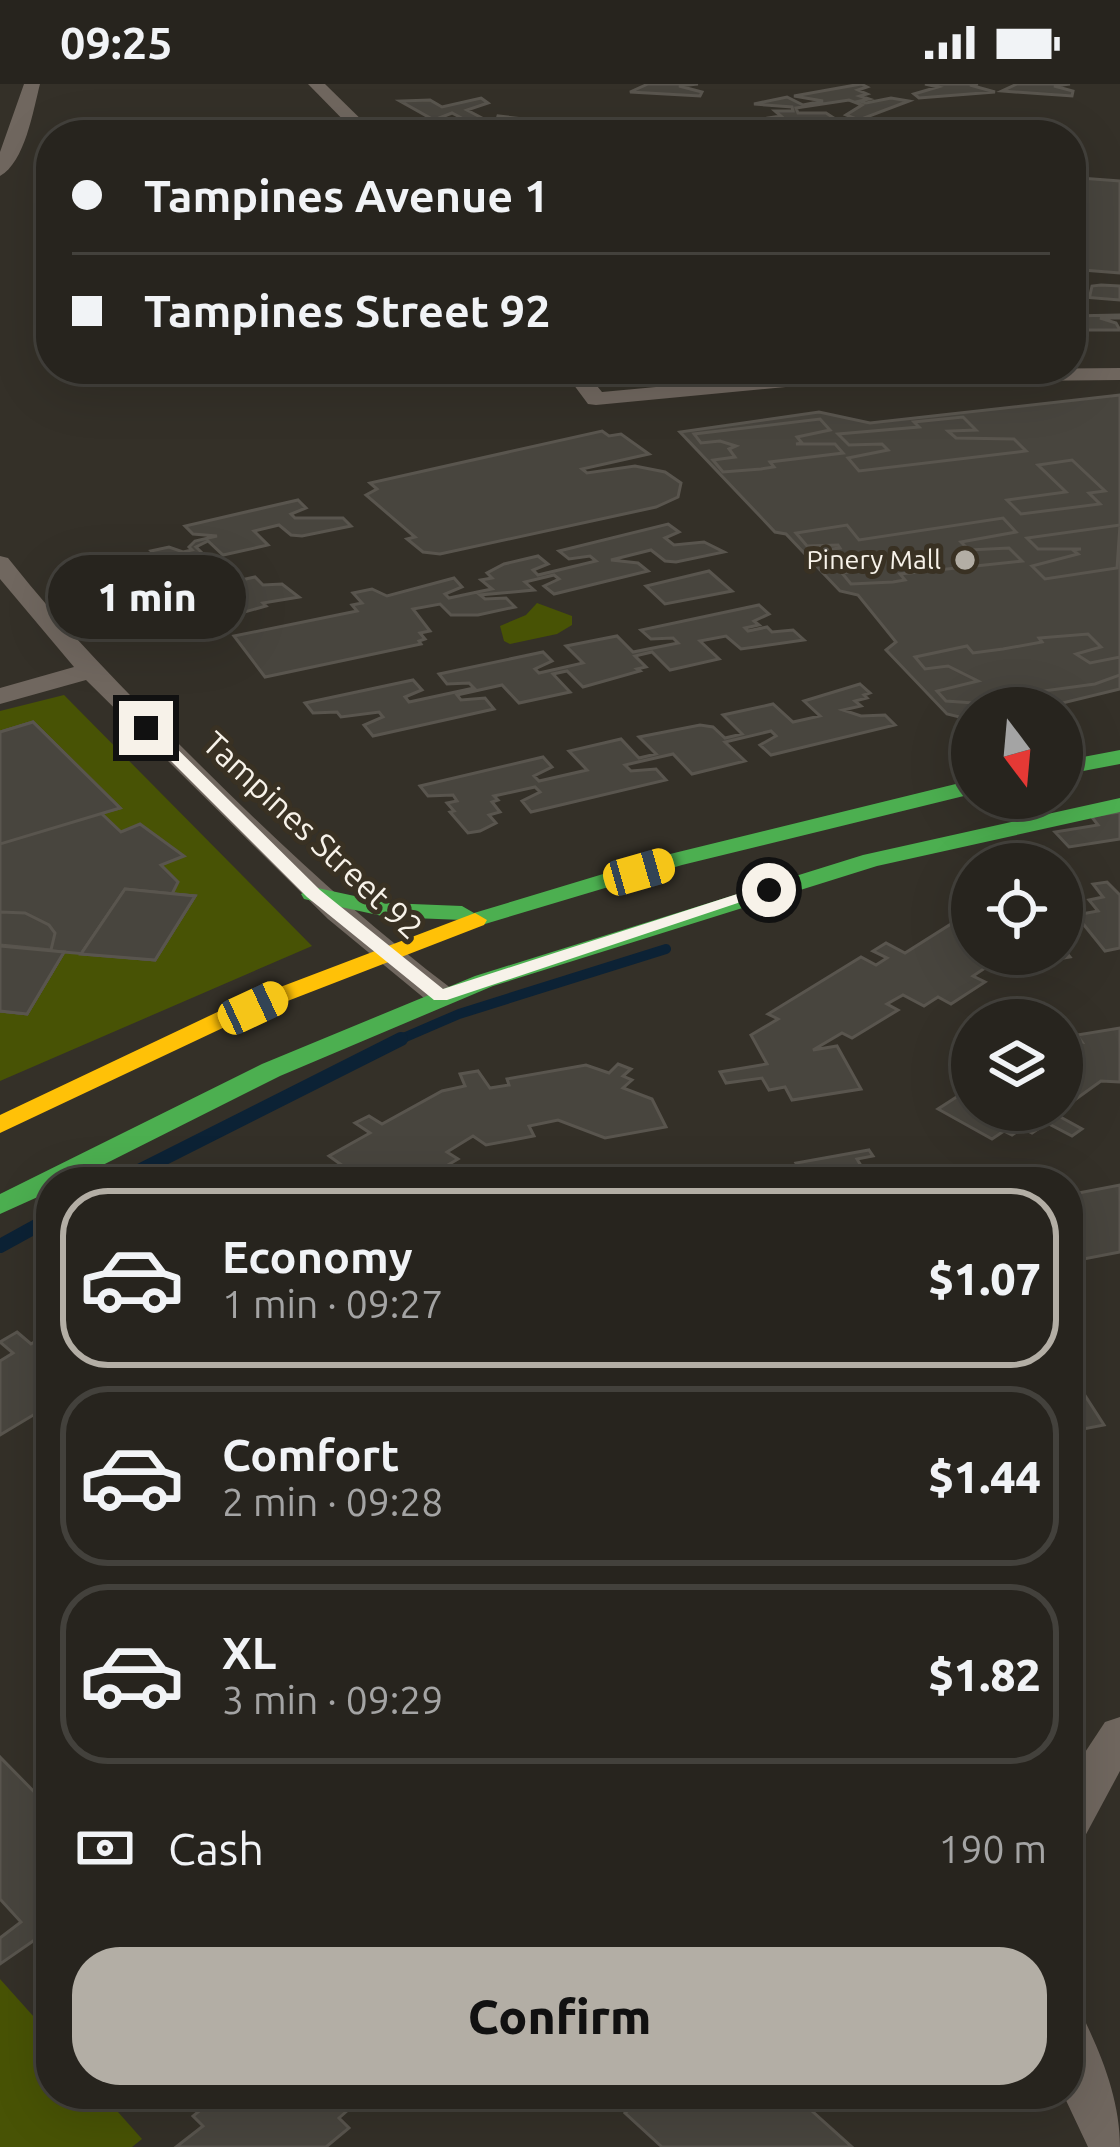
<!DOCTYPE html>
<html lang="en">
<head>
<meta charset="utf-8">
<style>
  body { margin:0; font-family:Ubuntu,sans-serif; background:#2f2c27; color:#f1f3f6; height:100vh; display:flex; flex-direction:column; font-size:45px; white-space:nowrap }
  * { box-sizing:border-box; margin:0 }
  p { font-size:39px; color:#a4a4a4 }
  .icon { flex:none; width:66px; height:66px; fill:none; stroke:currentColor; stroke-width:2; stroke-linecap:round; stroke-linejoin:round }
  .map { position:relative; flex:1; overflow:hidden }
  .panel { position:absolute; left:36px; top:1083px; width:1047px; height:942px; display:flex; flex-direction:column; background:#27241e; border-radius:48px; box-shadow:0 12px 48px #0002,0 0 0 3px #43413c }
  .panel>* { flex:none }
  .hud { position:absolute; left:36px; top:36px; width:1050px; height:264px; border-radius:48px; box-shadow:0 12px 48px #0002,0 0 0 3px #43413c; display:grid; align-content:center; height:264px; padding:0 36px; background:#27241e }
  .needle { width:78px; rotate:164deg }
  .tools { position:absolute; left:951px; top:603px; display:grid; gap:24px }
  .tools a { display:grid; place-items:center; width:132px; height:132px; border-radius:50%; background:#27241e; box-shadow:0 12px 48px #0002,0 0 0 3px #43413c; font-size:60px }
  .end { position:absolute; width:54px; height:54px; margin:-27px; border:15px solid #f7f2e9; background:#111; box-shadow:0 0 0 6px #111 }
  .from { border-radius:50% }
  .bubble { position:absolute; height:84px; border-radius:42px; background:#27241e; box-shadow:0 12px 48px #0002,0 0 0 3px #43413c; font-size:39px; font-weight:800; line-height:84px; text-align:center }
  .car { position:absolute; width:36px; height:72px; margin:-36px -18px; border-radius:15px; box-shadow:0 0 9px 3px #0007; background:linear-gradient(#f5c518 24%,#345 0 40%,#f5c518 0 76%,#345 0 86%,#f5c518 0) }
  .hud b { display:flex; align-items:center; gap:42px; height:114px; font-size:45px }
  .hud b+b { border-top:3px solid #43413c }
  .hud i { width:30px; height:30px; background:#f1f3f6 }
  ul { padding:21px 0 0; list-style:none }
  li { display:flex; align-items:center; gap:36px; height:180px; margin:0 24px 18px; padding:0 12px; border:6px solid #43413c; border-radius:48px }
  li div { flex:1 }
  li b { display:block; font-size:45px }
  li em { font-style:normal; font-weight:800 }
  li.on { border-color:#b3aea5 }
  li>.icon { width:108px; height:108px; stroke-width:1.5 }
  .pay { display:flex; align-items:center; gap:30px; height:132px; padding:0 36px; font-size:45px }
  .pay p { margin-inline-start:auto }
  .primary-button { display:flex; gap:24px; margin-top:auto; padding:24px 36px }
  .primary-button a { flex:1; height:138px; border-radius:48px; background:#b3aea5; color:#111; font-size:48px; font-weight:800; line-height:138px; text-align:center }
  .status { display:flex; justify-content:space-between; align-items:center; height:84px; padding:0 60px; background:#27241e; direction:ltr }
  .status svg { height:33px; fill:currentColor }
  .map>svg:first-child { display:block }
  .green { fill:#485305 }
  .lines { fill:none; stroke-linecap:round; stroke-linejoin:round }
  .stream-far1 { stroke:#0c2235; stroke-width:10 }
  .stream { stroke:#0c2235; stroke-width:14 }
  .building { fill:#48453e; stroke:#59554e; stroke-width:3 }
  .lane { fill:#70675f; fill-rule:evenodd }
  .street { fill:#70675f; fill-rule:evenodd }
  .fast { fill:#4caf50; fill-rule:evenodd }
  .slow { fill:#ffc107; fill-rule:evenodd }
  .route { fill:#f7f2e9 }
  .poi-dot { fill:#b3aea5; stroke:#393123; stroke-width:4.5 }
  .labels { text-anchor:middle; stroke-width:10; stroke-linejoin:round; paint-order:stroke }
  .far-poi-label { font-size:27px; fill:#f7f2e9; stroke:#393123; text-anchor:end }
  .street-label { font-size:33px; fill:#f7f2e9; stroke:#393123 }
</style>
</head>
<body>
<div class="status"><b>09:25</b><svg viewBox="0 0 49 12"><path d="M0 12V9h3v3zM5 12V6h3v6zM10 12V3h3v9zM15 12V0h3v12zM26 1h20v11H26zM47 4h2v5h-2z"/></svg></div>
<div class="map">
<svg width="1120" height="2063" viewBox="0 0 1120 2063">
  <rect width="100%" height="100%" fill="#343028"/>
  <!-- green -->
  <g class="green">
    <path d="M537,519l35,13v9l-15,9 -47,10 -6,-3 -4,-15 26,-11z"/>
    <path d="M64,611l248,251 -312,135v-370z"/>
    <path d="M0,1895l51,57v58h51l40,45 -10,8h-132z"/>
  </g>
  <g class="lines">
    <!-- stream-far1 -->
    <path class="stream-far1" d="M394,958l65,-28 207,-65"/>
    <!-- stream -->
    <g class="stream">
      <path d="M117,1098l284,-143"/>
      <path d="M0,1162l51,-28"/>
    </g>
  </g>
  <!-- building -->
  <g class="building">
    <path d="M648,0h50l-19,2 23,6 -2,4 -70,-4z"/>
    <path d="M861,0l6,3 -9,3 9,4 -7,2 9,3 -9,2 6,2 25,-5 18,3 -50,19 -13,-5 16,-10 -13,-5 -53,8 2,5h28l14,9h-71l-1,-4 13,-2 -6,-5h18l-1,-4 -38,-3 33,-7 16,8 20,-4 -29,-5z"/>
    <path d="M978,0l-8,1 25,7 -76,6 -5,-4 24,-7 -13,-3z"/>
    <path d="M1017,0h53l-16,2 19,5 -1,5 -70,-5z"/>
    <path d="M481,14l7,5 -21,7 15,8 -10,2 30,12 17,-4 -23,-5 2,-7 79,9 -26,9 -29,-4 -16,3 4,2h-45l-28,-11 32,-2 -17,-9 -18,7 -34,-19 30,-1 12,7z"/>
    <path d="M1013,36l28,3 6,6 -24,6 -33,-5 6,-7z"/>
    <path d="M724,39l3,5 -13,5 -11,1 3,1h-25h7l-6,-9z"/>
    <path d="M673,42l3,5 -13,4h-71l-2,-4z"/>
    <path d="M1080,94l40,3v92l-49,-4v-48z"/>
    <path d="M1101,201l19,1v14l-37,-3 -12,5v-16l7,4 -6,3 18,2 2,-9z"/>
    <path d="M1120,231l-1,3h-19l16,5 4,7h-49v-14z"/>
    <path d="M1120,311v294l-78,19h-70v12l-25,-6 -61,-64 10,-8 -38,-47 -18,-4 -54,-57 -11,-2 -95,-100 139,-20 51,11z"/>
    <path d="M963,333l13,13 -28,1 8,7 58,1 12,12 -167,20 -11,-13 40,-8 -6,-6 -33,1 -11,-11 81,-7 -5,-5z"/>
    <path d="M820,335l10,11 -33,7 5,6 -6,1h39l8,9 -73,9 4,5 -13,2 -38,3 -10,-12 22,-3 -6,-8 7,-3 -16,-5 -19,2 -7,-9z"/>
    <path d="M602,347l7,5 12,-2 28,20 -67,15 5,4 48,-7 30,6 16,11 -3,14 -22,10 -216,47 -17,-2 -16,-13 8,-2 -49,-42 11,-6 -7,-6z"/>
    <path d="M1072,376l33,31 -16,2 11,11 -79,10 -14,-14 59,-8 -28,-27z"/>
    <path d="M298,416l8,8 -15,6 4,4h48l8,8 -49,10 -11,-1 -12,-10 -25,6 14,14 -45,10 -15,-14 -12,6 36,35 23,-5 8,8 19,-1 17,13 -36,6 3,3 -50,14 -8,-9 7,-1 -4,-3 27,-11 -12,-12 -10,2 6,6 -6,1 2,3 -19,5 -48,-50 18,-4 14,5 9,-2 -3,-3 6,-6 22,-5 -24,-2 -8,-8z"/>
    <path d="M1003,434l13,14 -55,10 8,8 40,-2 13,13 -122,13 5,6 -12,2 -42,2 -9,-11 20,-3 -1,-13 -36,5 -9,-11 24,-3 -2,-3 -31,1 -11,-13 51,-8 12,15z"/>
    <path d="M668,440l11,8 -14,6 9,7 30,-3 20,10 -48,10 -11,-1 -14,-11 -40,10 27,3 10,8 -94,23 -10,-8 15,-7 -5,-4 -29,7 9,8 -54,5 5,4 21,-1 9,9 -37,8h-27l-11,-11 -27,5 17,22 -10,2 5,6 -6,2 2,3 -156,33 -31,-41 123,-25 -5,-6 10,-2 -9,-10 19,-4 15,7 67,-18 8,9 -17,7 4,4 33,-7 10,-2 -11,-9 11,-2 -5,-5 17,-9 34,-8 10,8 -15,6 5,5 58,-14 -6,-5 -21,3 -10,-8z"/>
    <path d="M1120,441l-3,43 -72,11 -13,-13 46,-12 -5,-4 8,-1h-43l-11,-11z"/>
    <path d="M709,487l23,20 -67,13 -19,-18z"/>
    <path d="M759,521l10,9 -15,7 5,4 -14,3 3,3 19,-4 5,5 21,-2 11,10 -63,9 -15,-13 -26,5 19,18 -49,11 -18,-18 -17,4 11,11 -9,2 3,2 -57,16 -16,-16 -14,3 17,18 -51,11 -17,-18 -45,10 4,5 24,-2 9,11 -121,27 -9,-11 19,-8 -4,-5 -38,5 -4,-5 -24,1 -8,-10 108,-23 9,10 -17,7 4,5 65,-14 -5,-5 -22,1 -8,-10 104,-22 9,9 -17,8 4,4 44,-10 -17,-17 51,-10 16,16 45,-9 -5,-5 -22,1 -10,-9z"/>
    <path d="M1088,550l13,13 -25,7 14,9 30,-6v18l-25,9 -96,13 4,5 -15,2 -42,-3 -9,-10 41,-10 -30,-15 -23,3 -10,-12 52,-11 6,7 30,-4 39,-7 -3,-4z"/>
    <path d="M860,600l10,9 -6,2 3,3 -12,3 6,5 -18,4 18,6 24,-1 10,10 -124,30 -11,-10 16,-9 -5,-5 -46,11 20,19 -53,13 -19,-20 -48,11 6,6 25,-2 10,11 -135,32 -9,-11 18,-9 -5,-5 -41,9 4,4 -6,2 8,10 -11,3 7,8 -16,8 -12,2 -18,-21 4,-1 -7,-8 10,-2 -4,-6 -25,1 -8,-10 123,-29 9,10 -18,9 5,5 48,-11 -18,-19 52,-12 18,19 17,-4 -17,-17 61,-12 13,2 12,11 17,-4 -19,-19 50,-11 20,18 27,-6 -16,-15z"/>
    <path d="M33,638l87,86 -19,5 20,19 19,-8 44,32 -23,9 17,17 -6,12 23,2 -40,64 -91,-8 -37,62 -27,-3v-279z"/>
    <path d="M33,638l87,86 -120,36v-112z"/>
    <path d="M1120,728v27l-51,8 -14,-15 43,-7 -7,-9z"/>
    <path d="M1107,798l13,13v53l-15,3 -29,-36 22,-4 -9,-11 14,-3 -10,-13z"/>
    <path d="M125,805l70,7 -40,64 -74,-6z"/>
    <path d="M125,805l70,7 -40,64 -74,-6z"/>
    <path d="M0,828l25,1 24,12 6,8 -4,17 -51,-5z"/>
    <path d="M972,836v34h90v-7l8,10 -64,11 -12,-6 -21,14 12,6 -34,22 -13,-7 -14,9 -21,-11 -16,9 11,6 -46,28 -10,-5 -29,17 24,-4 24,43 -69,11 -7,-13 -16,3 -7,-12 -36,5 -6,-11 47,-8 -16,-29 27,-16 -10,-5 93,-57 15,8 11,-7 -14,-7 13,-8 19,10 46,-29z"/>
    <path d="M0,862l64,6 -37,62 -27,-3z"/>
    <path d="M0,862l64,6 -37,62 -27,-3z"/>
    <path d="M1120,944v54l-19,-1 -39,28v-71l20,4 -5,-7z"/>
    <path d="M618,980l13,5 -8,7 9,4 -9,8 29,11 14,28 -61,11 -47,-18 -29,6 5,10 -48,9 -13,-9 -26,16 11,7 -39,23 -14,-5 -8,5h-81l27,-16 -14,-10 41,-23 -15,-10 14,-7 13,8 60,-33 23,-5 -5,-12 18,-3 12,17 19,-3 -2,-6 79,-14 23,8z"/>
    <path d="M958,1012l14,2v12h89l-6,4 27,15 -10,7 -25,-13 -15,10 -10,-5 -10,7 -8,-4 -12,8 -54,-30z"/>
    <path d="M869,1066l4,6 -16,3 6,10 16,-3 9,16h-91l-3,-5 9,-2 -7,-12z"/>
    <path d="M1120,1101v67l-52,10v-67z"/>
    <path d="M17,1248l14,12 20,-12v88l-11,-9 -40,24v-74l13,-8 -13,-11z"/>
    <path d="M1068,1285l36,56 -36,7z"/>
    <path d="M0,1673l51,52v146l-15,-16 -36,25v-26l21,-16 -21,-23z"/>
    <path d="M220,2010h127l9,9 -17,15 10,10 -23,19h-150l27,-21 -10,-10z"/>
    <path d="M635,2010h158l59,53h-190l-37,-34 16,-14z"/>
  </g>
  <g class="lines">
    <!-- lane -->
    <path class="lane" d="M663,285h31l20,5 -5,3 -41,-5z"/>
    <!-- street -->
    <g class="street">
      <path d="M24,0h16c-7,27 -15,78 -40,92v-24z"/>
      <path d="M308,0h17l52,51h-19z"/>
      <path d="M1120,284v12l-292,3 -232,22 -8,-1 -26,-35h21l19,23 226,-21z"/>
      <path d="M0,472l8,2c56,71 118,134 182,197 83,83 168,163 262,234l5,7 -5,7h-22l-102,-84 -242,-239 -86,24v-16l74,-21 -74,-88z"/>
      <path d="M1120,1633v54l-36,67 -16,6v-66l37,-56z"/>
      <path d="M1068,1931l17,6c19,40 35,82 35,126h-32l-25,-53h5z"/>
    </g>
    <!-- fast -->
    <g class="fast">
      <path d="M1120,666v14l-58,11v-14z"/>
      <path d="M972,696v14l-290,71 -207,62 -12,-7 -76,-3 -83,-18 -3,-5 12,-7 74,16 75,3 12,7 192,-58z"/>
      <path d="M1120,714v14l-243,54 -384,120 -213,90 -211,106h-18v9l-51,23v-20l262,-130 213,-88 388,-121z"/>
    </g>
    <!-- slow -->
    <path class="slow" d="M475,829l12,7 -3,5 -238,92 -246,116v-18l228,-108z"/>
  </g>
  <!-- route -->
  <path class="route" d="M141,640h11l168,166 123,99 319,-103 15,4 -330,110h-13l-127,-103 -166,-166z"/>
  <!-- markers -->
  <circle class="poi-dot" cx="965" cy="476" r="12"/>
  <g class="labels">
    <!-- far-poi labels -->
    <g class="far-poi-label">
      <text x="941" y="485">Pinery Mall</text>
    </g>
    <!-- street labels -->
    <g class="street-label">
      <text transform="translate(313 751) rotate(43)" y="12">Tampines Street 92</text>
    </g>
  </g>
</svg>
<div class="tools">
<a><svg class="needle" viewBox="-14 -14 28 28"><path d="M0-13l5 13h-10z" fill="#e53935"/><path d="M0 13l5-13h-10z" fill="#a4a4a4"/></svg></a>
<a><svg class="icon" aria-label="locate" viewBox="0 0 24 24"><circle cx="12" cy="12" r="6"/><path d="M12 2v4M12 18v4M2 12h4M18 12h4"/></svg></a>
<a><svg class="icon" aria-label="layers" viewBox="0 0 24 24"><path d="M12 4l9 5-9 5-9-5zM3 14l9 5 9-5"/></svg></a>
</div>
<i class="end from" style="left:769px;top:806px"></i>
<i class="end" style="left:146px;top:644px"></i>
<div class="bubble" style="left:48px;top:471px;width:198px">1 min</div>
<i class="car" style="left:639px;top:788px;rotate:74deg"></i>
<i class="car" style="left:253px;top:924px;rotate:65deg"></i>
<div class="hud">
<b><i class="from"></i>Tampines Avenue 1</b>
<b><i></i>Tampines Street 92</b>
</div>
<section class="panel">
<ul>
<li class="on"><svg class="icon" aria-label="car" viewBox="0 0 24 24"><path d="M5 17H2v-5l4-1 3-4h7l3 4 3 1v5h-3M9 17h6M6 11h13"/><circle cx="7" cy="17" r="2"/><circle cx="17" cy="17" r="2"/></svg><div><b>Economy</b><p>1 min · 09:27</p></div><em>$1.07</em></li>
<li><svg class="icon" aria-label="car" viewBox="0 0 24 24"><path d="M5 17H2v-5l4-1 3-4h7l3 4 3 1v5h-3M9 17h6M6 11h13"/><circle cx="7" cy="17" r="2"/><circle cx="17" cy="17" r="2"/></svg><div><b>Comfort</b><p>2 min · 09:28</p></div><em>$1.44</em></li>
<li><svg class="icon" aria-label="car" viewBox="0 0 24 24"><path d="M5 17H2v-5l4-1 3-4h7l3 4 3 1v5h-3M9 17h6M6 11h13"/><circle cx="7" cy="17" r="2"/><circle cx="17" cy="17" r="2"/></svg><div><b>XL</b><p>3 min · 09:29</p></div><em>$1.82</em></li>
</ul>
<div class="pay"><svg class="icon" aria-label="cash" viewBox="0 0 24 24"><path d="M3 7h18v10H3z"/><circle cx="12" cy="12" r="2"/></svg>Cash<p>190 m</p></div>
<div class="primary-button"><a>Confirm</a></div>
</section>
</div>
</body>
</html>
